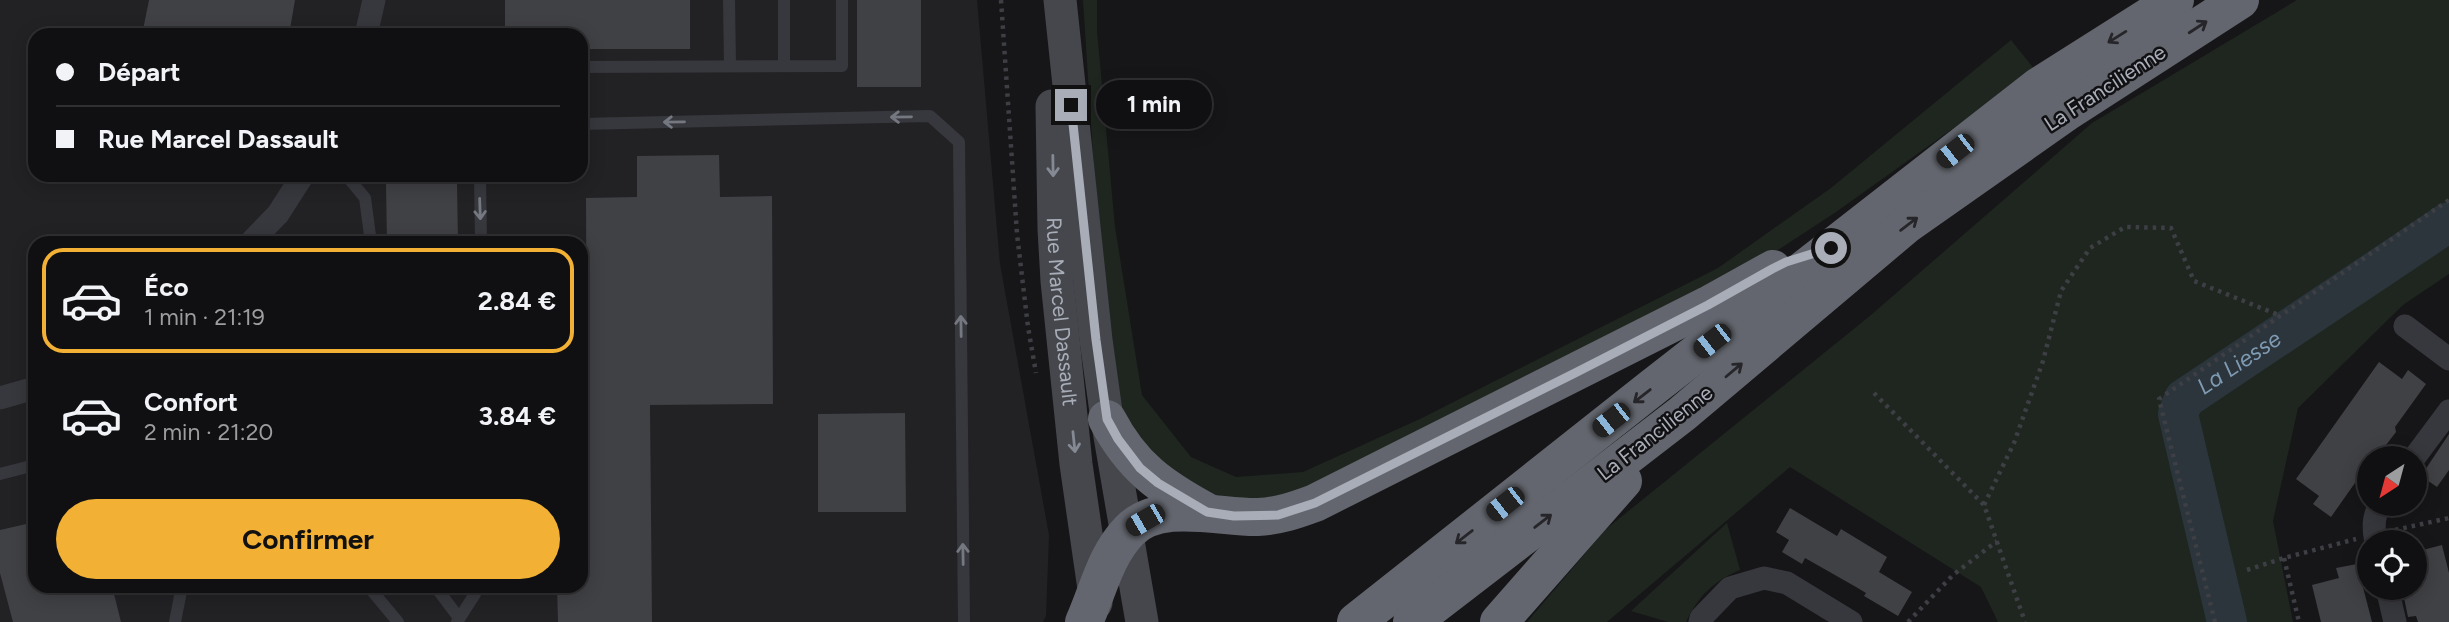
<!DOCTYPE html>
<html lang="fr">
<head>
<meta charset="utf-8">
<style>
  body { margin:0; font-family:Figtree,sans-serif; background:#1e1e20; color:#f1f3f6; height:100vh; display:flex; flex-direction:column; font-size:26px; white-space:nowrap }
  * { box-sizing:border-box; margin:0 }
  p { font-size:23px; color:#9c9d9f }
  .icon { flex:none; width:38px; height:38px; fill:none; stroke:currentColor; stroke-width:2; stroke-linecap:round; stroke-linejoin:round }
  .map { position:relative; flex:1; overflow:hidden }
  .sheet { position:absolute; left:28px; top:236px; width:560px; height:357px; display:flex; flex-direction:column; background:#101012; border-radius:21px; box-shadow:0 4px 18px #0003,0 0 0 2px #303032 }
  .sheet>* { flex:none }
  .top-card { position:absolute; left:28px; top:28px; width:560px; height:154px; border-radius:21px; box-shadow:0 4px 18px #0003,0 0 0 2px #303032; display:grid; align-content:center; height:154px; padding:0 28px; background:#101012 }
  .needle { width:46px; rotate:216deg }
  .buttons { position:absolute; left:2357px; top:446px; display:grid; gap:14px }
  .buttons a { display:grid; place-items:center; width:70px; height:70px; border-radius:50%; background:#101012; box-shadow:0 4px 18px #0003,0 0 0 2px #303032; font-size:35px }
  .end { position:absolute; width:32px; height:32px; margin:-16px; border:9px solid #a8adb8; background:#111; box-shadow:0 0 0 4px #111 }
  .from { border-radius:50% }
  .bubble { position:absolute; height:49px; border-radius:24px; background:#101012; box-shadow:0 4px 18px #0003,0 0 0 2px #303032; font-size:23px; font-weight:700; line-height:49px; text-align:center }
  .car { position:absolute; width:21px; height:42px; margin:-21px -10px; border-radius:9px; box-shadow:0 0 5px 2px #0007; background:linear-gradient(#222 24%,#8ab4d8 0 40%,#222 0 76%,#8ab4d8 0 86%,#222 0) }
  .top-card b { display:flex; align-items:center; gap:24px; height:66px; font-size:26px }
  .top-card b+b { border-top:2px solid #303032 }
  .top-card i { width:18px; height:18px; background:#f1f3f6 }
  ul { padding:12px 0 0; list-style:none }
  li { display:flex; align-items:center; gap:21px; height:105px; margin:0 14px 10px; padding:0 14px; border:4px solid transparent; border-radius:21px }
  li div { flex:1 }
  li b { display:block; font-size:26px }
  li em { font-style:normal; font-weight:700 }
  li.current { border-color:#f2b134 }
  li>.icon { width:63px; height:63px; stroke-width:1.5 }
  .cta { display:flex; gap:14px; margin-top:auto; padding:14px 28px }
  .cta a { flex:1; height:80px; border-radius:42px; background:#f2b134; color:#111; font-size:28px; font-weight:700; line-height:80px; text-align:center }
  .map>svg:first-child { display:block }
  .built { fill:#222225; fill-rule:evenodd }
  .green { fill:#1e261f }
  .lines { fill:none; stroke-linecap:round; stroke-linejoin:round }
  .river { stroke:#2c353c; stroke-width:40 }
  .building { fill:#404145 }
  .path { stroke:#3d3f44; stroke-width:4.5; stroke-dasharray:3.5 5; stroke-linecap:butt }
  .lane { stroke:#37383d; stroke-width:12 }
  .street { stroke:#37383d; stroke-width:23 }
  .secondary { stroke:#45474d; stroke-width:33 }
  .highway { stroke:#63666e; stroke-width:38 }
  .oneway { stroke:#26262a }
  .oneway2 { stroke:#757881 }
  .oneway3 { stroke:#858993 }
  .route { stroke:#a8adb8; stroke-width:9 }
  .labels { text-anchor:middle; stroke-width:5; stroke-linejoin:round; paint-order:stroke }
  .street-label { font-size:21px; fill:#a8adb8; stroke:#111113 }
  .water-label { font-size:23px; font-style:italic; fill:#7f9bb3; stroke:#111113 }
</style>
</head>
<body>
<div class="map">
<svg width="2449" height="622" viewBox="0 0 2449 622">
  <rect width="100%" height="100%" fill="#161618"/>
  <!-- built -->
  <path class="built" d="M0,0h977l23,264 49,271 -3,81 -3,6h-1043zM35,35h546v140h-546zM35,243h546v343h-546z"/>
  <!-- green -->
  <g class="green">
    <path d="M1083,0h14v31l18,196 27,168 49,62 45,20 67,-5 119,-54 296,-150 113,-80 180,-148 24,30 -199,142 -98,64 -470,230 -77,-12 -66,-72 -9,-38 -22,-214z"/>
    <path d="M2297,0h152v274l-46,31 -105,103 -25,113 20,101h-295l-17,-35 -191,-120 -183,155h-80l78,-92 266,-215 221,-192z"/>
    <path d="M1727,523l13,47c-26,11 -42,26 -54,52h-18l-37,-11z"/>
  </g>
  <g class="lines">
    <!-- river -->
    <path class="river" id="s1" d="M2227,622l-49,-208 6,-15 265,-177"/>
  </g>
  <!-- building -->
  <g class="building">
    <path d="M149,0h146l-6,35h-147z"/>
    <path d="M505,0h185v49h-109v-14h-76z"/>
    <rect x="857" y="0" width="64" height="87"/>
    <path d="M719,155l1,42 52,-1 1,208 -123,1 2,217h-94l-1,-36h24v-180l6,1 -1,-209 51,-1v-41z"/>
    <path d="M457,183l1,60h-71l-1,-59z"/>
    <path d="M2379,362l23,17 6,-9 18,14 -31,43 1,5 -20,26h-6v11l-3,4h-5l-31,44 -18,-13 6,-8 -23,-17z"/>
    <path d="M905,413l1,99h-88v-98z"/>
    <path d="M2449,434v36l-12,17 -16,-11z"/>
    <path d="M1790,508l47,28 4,-7 46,28 -8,15 33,20 -14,24 -34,-20 2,-3 -10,-6 -51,-29 -3,6 -20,-12 7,-12 -13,-8z"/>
    <path d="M35,522v64h77l9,36h-108l-13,-49v-43z"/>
    <path d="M2442,545l7,28v49h-31l-2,-6 -8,1 -6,-29h13v-36z"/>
    <path d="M2357,564l15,58h-51l-9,-37 27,-7 -3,-10z"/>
  </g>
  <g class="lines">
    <!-- path -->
    <g class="path">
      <path d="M1001,0l16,234 11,93 8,46"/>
      <path d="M1874,393l110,112 41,117"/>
      <path d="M1984,505l30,-62 29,-82 18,-70 29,-43 35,-21 46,1 23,53 87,35"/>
      <path d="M2395,530l54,-12"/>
      <path d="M2284,558l15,64"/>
      <path d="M2247,570l37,-12 72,-19"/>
      <path d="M1908,622l45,-47 44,-34"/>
      <path d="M2215,622l-56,-223 290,-199"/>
    </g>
    <!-- lane -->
    <g class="lane">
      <path d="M729,0l1,66"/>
      <path d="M784,66v-66"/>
      <path d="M581,67l261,-1v-66"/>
      <path d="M581,124l349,-8 29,26 5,480"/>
      <path d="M346,175l19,23 6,45"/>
      <path d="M480,175l1,68"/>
      <path d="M0,474l35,-9"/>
      <path d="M368,586l30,36"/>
      <path d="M435,586l24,32"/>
      <path d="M175,622l7,-36"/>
      <path d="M457,622l18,-28v-8"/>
    </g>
    <!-- street -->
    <g class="street">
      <path d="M366,35l8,-35"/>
      <path d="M250,243l28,-29 25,-39"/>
      <path d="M2405,326l44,33"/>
      <path d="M0,398l35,-10"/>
      <path d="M2414,458l35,-47"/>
      <path d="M2376,542c-3,-13 -3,-27 5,-38"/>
      <path d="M2387,588l8,34"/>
      <path d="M1700,622l1,-4 29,-30 34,-10 23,5 64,39"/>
    </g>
    <!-- secondary -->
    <g class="secondary">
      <path d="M1060,0l36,340 11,79 35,203"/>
      <path id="s2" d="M1052,106l2,123 3,52 19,183 20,139"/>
    </g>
    <!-- highway -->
    <g class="highway">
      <path d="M1107,419c25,48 54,68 100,93"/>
      <path d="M1084,622c14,-31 21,-66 45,-91 30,-32 91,-13 129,-14 21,-1 38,-7 57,-14l393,-198 65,-36"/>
      <path d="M1356,622l297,-235 386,-301 136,-86"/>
      <path d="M1412,622l270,-208 224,-189 162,-114 172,-111"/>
      <path d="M1499,622l124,-141"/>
    </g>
  </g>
  <!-- one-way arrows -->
  <defs><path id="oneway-shaft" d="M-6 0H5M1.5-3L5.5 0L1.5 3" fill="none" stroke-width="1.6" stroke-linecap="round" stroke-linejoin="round" transform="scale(1.75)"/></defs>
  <g class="oneway">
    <use href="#oneway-shaft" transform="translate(2198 27) rotate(-33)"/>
    <use href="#oneway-shaft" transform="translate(2117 37) rotate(148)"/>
    <use href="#oneway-shaft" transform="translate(1909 224) rotate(-37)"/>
    <use href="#oneway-shaft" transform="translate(1734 370) rotate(-40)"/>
    <use href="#oneway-shaft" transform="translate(1642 396) rotate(142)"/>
    <use href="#oneway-shaft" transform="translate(1543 521) rotate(-38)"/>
    <use href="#oneway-shaft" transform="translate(1464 537) rotate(142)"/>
  </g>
  <g class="oneway2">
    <use href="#oneway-shaft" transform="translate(901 117) rotate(179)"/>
    <use href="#oneway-shaft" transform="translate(674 122) rotate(179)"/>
    <use href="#oneway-shaft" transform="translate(480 209) rotate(88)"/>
    <use href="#oneway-shaft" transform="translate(961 326) rotate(-91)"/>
    <use href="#oneway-shaft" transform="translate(963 554) rotate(-91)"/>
  </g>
  <g class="oneway3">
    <use href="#oneway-shaft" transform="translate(1053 166) rotate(89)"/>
    <use href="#oneway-shaft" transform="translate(1074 442) rotate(84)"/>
  </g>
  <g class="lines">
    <!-- route -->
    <path class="route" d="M1071,105l25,235 11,79 11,20 22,29 18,15 49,29 27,4 44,-1 37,-12 262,-131 131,-67 64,-36 14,-7 45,-14"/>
  </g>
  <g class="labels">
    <!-- street labels -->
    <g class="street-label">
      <text transform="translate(2105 88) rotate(-33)" y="7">La Francilienne</text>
      <text dy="7" stroke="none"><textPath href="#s2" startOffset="206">Rue Marcel Dassault</textPath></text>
      <text transform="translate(1655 433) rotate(-38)" y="7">La Francilienne</text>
    </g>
    <!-- water labels -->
    <g class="water-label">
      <text dy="8" stroke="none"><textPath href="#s1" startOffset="296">La Liesse</textPath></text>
    </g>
  </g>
</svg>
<div class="buttons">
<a><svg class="needle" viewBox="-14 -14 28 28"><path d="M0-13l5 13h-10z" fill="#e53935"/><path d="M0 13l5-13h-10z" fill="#9c9d9f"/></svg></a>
<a><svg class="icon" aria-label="locate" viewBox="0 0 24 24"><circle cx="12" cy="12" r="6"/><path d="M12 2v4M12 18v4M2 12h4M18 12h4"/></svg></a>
</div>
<i class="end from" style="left:1831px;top:248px"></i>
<i class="end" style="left:1071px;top:105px"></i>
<div class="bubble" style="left:1096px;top:80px;width:116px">1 min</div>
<i class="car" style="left:1955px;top:151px;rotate:232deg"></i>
<i class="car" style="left:1712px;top:341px;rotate:232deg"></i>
<i class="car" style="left:1611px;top:420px;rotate:232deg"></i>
<i class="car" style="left:1505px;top:504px;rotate:232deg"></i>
<i class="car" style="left:1145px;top:520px;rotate:240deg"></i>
<div class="top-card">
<b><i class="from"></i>Départ</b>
<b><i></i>Rue Marcel Dassault</b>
</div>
<section class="sheet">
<ul>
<li class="current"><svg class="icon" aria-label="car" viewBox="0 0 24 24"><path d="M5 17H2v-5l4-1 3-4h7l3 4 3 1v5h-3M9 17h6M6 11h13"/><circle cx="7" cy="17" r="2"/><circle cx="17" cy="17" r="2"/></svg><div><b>Éco</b><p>1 min · 21:19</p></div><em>2.84 €</em></li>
<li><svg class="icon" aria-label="car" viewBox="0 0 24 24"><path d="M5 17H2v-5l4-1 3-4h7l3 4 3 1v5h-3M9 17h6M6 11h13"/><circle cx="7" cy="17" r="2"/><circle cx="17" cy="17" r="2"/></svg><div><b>Confort</b><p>2 min · 21:20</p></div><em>3.84 €</em></li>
</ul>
<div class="cta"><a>Confirmer</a></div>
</section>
</div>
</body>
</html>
